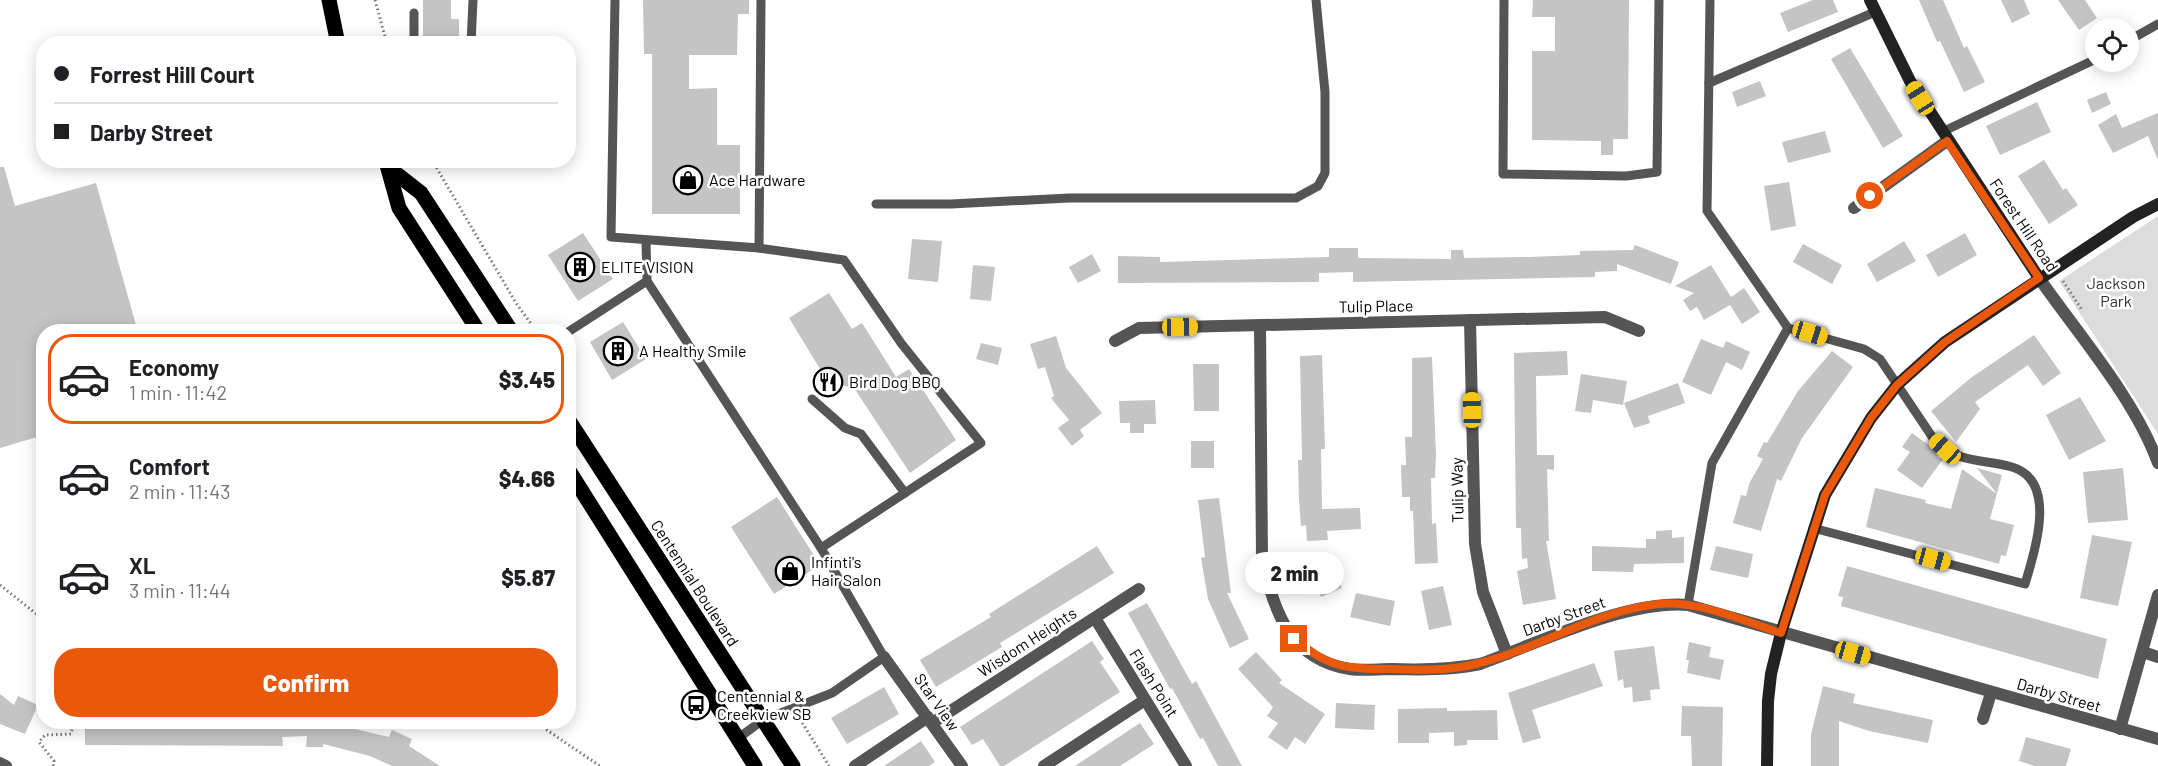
<!DOCTYPE html>
<html lang="en">
<head>
<meta charset="utf-8">
<style>
  body { margin:0; font-family:Barlow,sans-serif; background:#f6f6f6; color:#202124; height:100vh; display:flex; flex-direction:column; font-size:22px; white-space:nowrap }
  * { box-sizing:border-box; margin:0 }
  p { font-size:20px; color:#757577 }
  .icon { flex:none; width:33px; height:33px; fill:none; stroke:currentColor; stroke-width:2; stroke-linecap:round; stroke-linejoin:round }
  .map { position:relative; flex:1; overflow:hidden }
  .sheet { position:absolute; left:36px; top:324px; width:540px; height:405px; display:flex; flex-direction:column; background:#fff; border-radius:24px; box-shadow:0 3px 15px #0003 }
  .sheet>* { flex:none }
  .top-card { position:absolute; left:36px; top:36px; width:540px; height:132px; border-radius:24px; box-shadow:0 3px 15px #0003; display:grid; align-content:center; height:132px; padding:0 18px; background:#fff }
  .fabs { position:absolute; left:2085px; top:18px; display:grid; gap:12px }
  .fabs a { display:grid; place-items:center; width:54px; height:54px; border-radius:50%; background:#fff; box-shadow:0 3px 15px #0003; font-size:30px }
  .end { position:absolute; width:27px; height:27px; margin:-14px; border:8px solid #ea580c; background:#fff; box-shadow:0 0 0 3px #fff }
  .from { border-radius:50% }
  .bubble { position:absolute; height:42px; border-radius:21px; background:#fff; box-shadow:0 3px 15px #0003; font-size:20px; font-weight:800; line-height:42px; text-align:center }
  .car { position:absolute; width:18px; height:36px; margin:-18px -9px; border-radius:8px; box-shadow:0 0 4px 2px #0007; background:linear-gradient(#f5c518 24%,#345 0 40%,#f5c518 0 76%,#345 0 86%,#f5c518 0) }
  .top-card b { display:flex; align-items:center; gap:21px; height:57px; font-size:22px }
  .top-card b+b { border-top:2px solid #e0e0e0 }
  .top-card i { width:15px; height:15px; background:#202124 }
  ul { padding:10px 0 0; list-style:none }
  li { display:flex; align-items:center; gap:18px; height:90px; margin:0 12px 9px; padding:0 6px; border:3px solid transparent; border-radius:24px }
  li div { flex:1 }
  li b { display:block; font-size:22px }
  li em { font-style:normal; font-weight:800 }
  li.selected { border-color:#ea580c }
  li>.icon { width:54px; height:54px; stroke-width:1.5 }
  .button { display:flex; gap:12px; margin-top:auto; padding:12px 18px }
  .button a { flex:1; height:69px; border-radius:24px; background:#ea580c; color:#fff; font-size:24px; font-weight:800; line-height:69px; text-align:center }
  .map>svg:first-child { display:block }
  .green { fill:#dcdcdc }
  .building { fill:#c4c4c4 }
  .lines { fill:none; stroke-linecap:round; stroke-linejoin:round }
  .path { stroke:#777; stroke-width:3; stroke-dasharray:1.5 3; stroke-linecap:butt }
  .lane { stroke:#555; stroke-width:9 }
  .street { stroke:#555; stroke-width:12 }
  .secondary { stroke:#222; stroke-width:12 }
  .primary { stroke:#000; stroke-width:15 }
  .route { stroke:#ea580c; stroke-width:8 }
  .labels { text-anchor:middle; stroke-width:5; stroke-linejoin:round; paint-order:stroke }
  .poi-label { font-size:16px; fill:#000; stroke:#fff; text-anchor:start }
  .street-label { font-size:16px; fill:#000; stroke:#fff }
  .park-label { font-size:16px; fill:#333; stroke:#fff }
</style>
</head>
<body>
<div class="map">
<svg width="2158" height="766" viewBox="0 0 2158 766">
  <rect width="100%" height="100%" fill="#fff"/>
  <!-- green -->
  <path class="green" d="M2158,216v218l-99,-153z"/>
  <!-- building -->
  <g class="building">
    <path d="M423,0h28v19h8v21h-9v4h-27z"/>
    <path d="M643,0h106v14h-11l-1,41h-48v34l28,-1v57h23v69h-88v-160h-8z"/>
    <path d="M1533,0h96l-1,139h-15v16h-12v-14l-69,-1v-89h23v-34h-23z"/>
    <path d="M1813,0h20l5,12 -50,20 -8,-19z"/>
    <path d="M1919,0h24l21,48 3,-2 18,36 -21,10 -24,-51 -3,1z"/>
    <path d="M2001,0h23l6,14 -18,9z"/>
    <path d="M2058,0h27l12,18 -18,12z"/>
    <path d="M1850,48l53,88 -20,12 -52,-89z"/>
    <path d="M1760,81l6,15 -29,11 -5,-15z"/>
    <path d="M2106,92l5,12 -19,9 -5,-13z"/>
    <path d="M2037,102l14,30 -51,23 -14,-29z"/>
    <path d="M2158,113v47l-10,-24 -35,17 -15,-28 18,-11 6,14z"/>
    <path d="M1825,131l6,21 -43,11 -6,-21z"/>
    <path d="M2044,160l19,30 3,-2 12,17 -29,19 -31,-48z"/>
    <path d="M0,167h4l11,39 81,-23 42,149h-94v103l-44,13z"/>
    <path d="M1789,182l7,44 -25,5 -7,-45z"/>
    <path d="M583,233l30,46 -35,22 -30,-46z"/>
    <path d="M1965,233l12,22 -39,22 -12,-22z"/>
    <path d="M912,239l30,2 -4,41 -30,-3z"/>
    <path d="M1904,241l12,20 -39,21 -10,-18z"/>
    <path d="M1803,244l39,21 -10,19 -39,-22z"/>
    <path d="M1635,245l44,17 -8,22 -54,-20v7l-22,1v5l-242,5v-10l-34,1v9l-201,1v-27l42,1v5l169,-5v-9h29v10l93,1v-9h12l1,8 65,-1 51,-2v-4l53,-1z"/>
    <path d="M1092,254l9,17 -23,12 -9,-16z"/>
    <path d="M973,265l22,2 -4,34 -21,-2z"/>
    <path d="M1711,265l20,32 13,-9 16,24 -18,12 -12,-19 -26,15 -7,-13 -7,4 -7,-11 11,-7 -19,-7z"/>
    <path d="M829,293l23,36 10,-6 34,54 13,-8 47,71 -46,33 -56,-85 -26,-6 -39,-64z"/>
    <path d="M623,322l23,37 -34,21 -22,-38z"/>
    <path d="M2034,335l27,38 -18,13 -15,-21 -53,37 5,7 -24,33 -25,-31 41,-34z"/>
    <path d="M1056,336l10,32 36,45 -22,17 4,6 -12,10 -14,-18 11,-8 -18,-22 3,-2 -9,-29 -7,2 -8,-25z"/>
    <path d="M1701,339l22,9 3,-7 24,11 -8,18 -16,-8 -15,33 -29,-13z"/>
    <path d="M981,343l21,5 -4,17 -22,-6z"/>
    <path d="M1567,351l1,24 -32,1 1,79h17v15l-7,-1 2,72h-3l10,58 -33,6 -6,-34 11,-3 -1,-10 -5,1 -1,-31h-5l-2,-175z"/>
    <path d="M1832,351l21,16 -51,71 -21,43 -4,-2 -16,52 -28,-8 8,-28 5,1 4,-14 13,-23 -6,-3 7,-14 3,1 31,-52z"/>
    <path d="M1322,355l3,94h-4l1,60 38,-1 1,21 -34,2 1,9 -21,1 -1,-16 -5,1 -2,-26 -1,-40h4l-2,-104z"/>
    <path d="M1432,357l4,98 -1,23h-4l1,46 4,-1 2,40 -23,1 -2,-53h-3v-14h-8l-1,-32h5l-1,-28h7v-79z"/>
    <path d="M1193,364h26v47h-25z"/>
    <path d="M1581,374l46,7 -4,24 -30,-5 -2,13 -16,-2z"/>
    <path d="M1678,383l7,20 -37,13 2,7 -16,5 -10,-25z"/>
    <path d="M2080,397l26,44 -37,19 -23,-45z"/>
    <path d="M1155,400l1,24h-12v9h-14v-10h-10l-1,-22z"/>
    <path d="M1912,433l29,21 -4,3 6,2 -21,29 -25,-18 13,-18 -8,-5z"/>
    <rect x="1191" y="441" width="23" height="27"/>
    <path d="M1977,468l25,7 -12,44 24,6 -8,31 -5,-1 -2,9 -133,-37 9,-39 51,12 -1,3 26,6 11,-40 35,25z"/>
    <path d="M2123,468l5,52 -40,3 -5,-51z"/>
    <path d="M777,497l43,68 -46,29 -43,-67z"/>
    <path d="M1219,498l12,95h-4l22,46 -19,9 -22,-49 -7,-41 4,-1 -7,-57z"/>
    <path d="M1672,530v8l12,-1v26l-50,1 -1,8 -41,-1v-25l54,2v-9h10v-8z"/>
    <path d="M2092,535l40,7 -14,64 -38,-8z"/>
    <path d="M1097,546l17,27 -114,70 2,4 -66,40 -16,-27 71,-43 -2,-3z"/>
    <path d="M1716,546l37,8 -5,24 -38,-8z"/>
    <path d="M1330,560l12,28 -21,9 -11,-28z"/>
    <path d="M1847,566l260,73 -9,40 -257,-73 2,-9 -5,-1z"/>
    <path d="M1443,586l9,39 -23,5 -8,-39z"/>
    <path d="M1356,593l39,8 -5,25 -40,-9z"/>
    <path d="M1147,603l45,81 4,-3 46,85h-24l-15,-28 -3,1 -28,-51 -2,1 -42,-76z"/>
    <path d="M1092,641l12,18 -4,3 20,30 -116,74h-4l-17,-27 -11,6 -12,-18z"/>
    <path d="M1689,642l22,5 -2,10 15,3 -4,20 -33,-7 2,-13h-3z"/>
    <path d="M1654,646l6,43 -10,1 1,10 -18,2 -1,-15 -8,1 -1,-9 -5,2 -4,-30z"/>
    <path d="M1256,652l26,28 -3,3 46,31 -20,30 -10,-7 -8,13 -19,-13 10,-14 -11,-7 6,-9 -35,-38z"/>
    <path d="M1594,663l9,23 -71,24 9,28 -18,5 -15,-50z"/>
    <path d="M1823,686l32,8 -2,9 80,17 -5,23 -59,-12 -30,-10v45h-28v-32z"/>
    <path d="M884,687l15,27 -52,30 -16,-26z"/>
    <path d="M0,694l14,11 4,-9 20,9 -13,29 -25,-10z"/>
    <path d="M1336,703l39,2 -1,25 -39,-2z"/>
    <path d="M1682,706l41,1 -1,59h-30l-1,-30h-10z"/>
    <path d="M1447,708v3l50,-1 1,30h-31v5l-13,1v-14l-25,1v10h-31v-34z"/>
    <path d="M85,722h240l64,15 3,-7 20,9 -3,7 31,20h-48l-22,-10 -47,-12v3h-17l1,-11 -25,1 1,9 -198,-1z"/>
    <path d="M1140,723l14,21 -34,22h-45z"/>
    <path d="M2026,737l45,12 -5,17h-31l-16,-5z"/>
    <path d="M921,741l14,21 -6,4h-45z"/>
  </g>
  <g class="lines">
    <!-- path -->
    <g class="path">
      <path d="M375,0l12,44"/>
      <path d="M432,160l84,143 21,29"/>
      <path d="M2063,281l19,29"/>
      <path d="M0,585l44,35"/>
      <path d="M800,719l29,47"/>
      <path d="M535,722l65,44"/>
      <path d="M53,766l1,-5 -15,-19 6,-7 26,-1 3,-12"/>
    </g>
    <!-- lane -->
    <g class="lane">
      <path d="M615,0l-4,237 148,11 85,12 57,83 80,100 -160,105"/>
      <path d="M1504,0l-1,174 123,2 31,-4 2,-172"/>
      <path d="M1710,0l-3,211 81,117 76,21 16,10 55,82c27,24 46,17 77,26 47,14 22,87 13,117l-212,-56"/>
      <path d="M2128,41l30,-17"/>
      <path d="M414,44v-31"/>
      <path d="M471,44l2,-44"/>
      <path d="M1709,83l166,-71"/>
      <path d="M1942,132l154,-73"/>
      <path d="M469,161v-1"/>
      <path d="M876,204h75l118,-6h227l22,-12 7,-13v-81l-9,-92"/>
      <path d="M646,240l1,41 174,267 63,109 -52,36 -69,27 -26,19"/>
      <path d="M759,248l2,-248"/>
      <path d="M568,332l79,-51"/>
      <path d="M812,399l33,29 16,6 44,59"/>
      <path d="M1688,605l24,-142 76,-135"/>
    </g>
    <!-- street -->
    <g class="street">
      <path d="M1854,208l93,-67"/>
      <path d="M2039,278c39,56 96,121 119,185"/>
      <path d="M1470,320l5,224 8,48 24,62"/>
      <path d="M1260,325l2,233c11,52 28,102 88,111 14,2 28,0 42,0 30,1 58,1 88,-5 59,-21 146,-64 208,-59l470,134"/>
      <path d="M1115,341l24,-13 466,-11 34,14"/>
      <path d="M1095,618l91,148"/>
      <path d="M2143,652l15,5"/>
      <path d="M884,657l78,109"/>
      <path d="M1983,719l8,-26"/>
      <path d="M932,723l207,-134"/>
      <path d="M2120,729l38,-134"/>
      <path d="M0,763l6,3"/>
      <path d="M855,766l73,-49"/>
      <path d="M1044,766l101,-66"/>
    </g>
    <!-- secondary -->
    <g class="secondary">
      <path d="M1870,0l40,81 129,197"/>
      <path d="M1767,766l1,-65 3,-27 10,-41 44,-138 46,-77 26,-33 48,-43 188,-125 25,-13"/>
    </g>
    <!-- primary -->
    <g class="primary">
      <path d="M329,0l9,44"/>
      <path d="M387,165l12,43 80,124"/>
      <path d="M389,168l32,25 91,139"/>
      <path d="M568,419l225,347"/>
      <path d="M568,469l187,297"/>
    </g>
  </g>
  <g class="lines">
    <!-- route -->
    <path class="route" d="M1294,639c34,29 54,30 96,30 29,1 58,2 86,-5 62,-15 119,-53 182,-60 41,-4 85,17 123,29l44,-138 46,-77 26,-33 48,-43 94,-64 -92,-137 -77,55"/>
  </g>
  <!-- icons -->
  <defs>
    <g id="shop-ring" transform="scale(1.5)"><circle r="9.5" fill="#fff" stroke="#000" stroke-width="1.5"/><path d="M-5-2.5h2.3a2.7 3.5 0 0 1 5.4 0H5L5.5 6h-11ZM-1.5-2.5h3a1.5 2.3 0 0 0-3 0Z" fill="#000"/></g>
    <g id="building-ring" transform="scale(1.5)"><circle r="9.5" fill="#fff" stroke="#000" stroke-width="1.5"/><path d="M-4-6H4V6H1V3H-1V6H-4ZM-2.5-4.3h1.7v1.8h-1.7ZM.8-4.3h1.7v1.8H.8ZM-2.5-1h1.7V.8h-1.7ZM.8-1h1.7V.8H.8Z" fill="#000"/></g>
    <g id="restaurant-ring" transform="scale(1.5)"><circle r="9.5" fill="#fff" stroke="#000" stroke-width="1.5"/><path d="M-5-6h1v4h1v-4h1v4h1v-4h1v5L-1.5 .5V6h-2V.5L-5-1ZM5-6V6H3V1.5H1.5Q1.5-4 5-6Z" fill="#000"/></g>
    <g id="bus-ring" transform="scale(1.5)"><circle r="9.5" fill="#fff" stroke="#000" stroke-width="1.5"/><path d="M-5-6H5V4H4V6H2V4H-2V6H-4V4H-5ZM-3.5-4V0h7V-4ZM-3.5 1.2v1.5H-2V1.2ZM2 1.2v1.5H3.5V1.2Z" fill="#000"/></g>
  </defs>
  <g fill-rule="evenodd">
    <use href="#shop-ring" x="688" y="180"/>
    <use href="#building-ring" x="580" y="267"/>
    <use href="#building-ring" x="618" y="351"/>
    <use href="#restaurant-ring" x="828" y="382"/>
    <use href="#shop-ring" x="790" y="571"/>
    <use href="#bus-ring" x="696" y="705"/>
  </g>
  <g class="labels">
    <!-- poi labels -->
    <g class="poi-label">
      <text x="709" y="186">Ace Hardware</text>
      <text x="601" y="273">ELITE VISION</text>
      <text x="639" y="357">A Healthy Smile</text>
      <text x="849" y="388">Bird Dog BBQ</text>
      <text x="811" y="568">Infinti's<tspan x="811" dy="18">Hair Salon</tspan></text>
      <text x="717" y="702">Centennial &amp;<tspan x="717" dy="18">Creekview SB</tspan></text>
    </g>
    <!-- street labels -->
    <g class="street-label">
      <text transform="translate(2024 225) rotate(56)" y="6">Forest Hill Road</text>
      <text transform="translate(1376 306) rotate(-1)" y="6">Tulip Place</text>
      <text transform="translate(1457 490) rotate(-91)" y="6">Tulip Way</text>
      <text transform="translate(695 583) rotate(57)" y="6">Centennial Boulevard</text>
      <text transform="translate(1564 616) rotate(-20)" y="6">Darby Street</text>
      <text transform="translate(1027 642) rotate(-33)" y="6">Wisdom Heights</text>
      <text transform="translate(1154 683) rotate(58)" y="6">Flash Point</text>
      <text transform="translate(2059 695) rotate(16)" y="6">Darby Street</text>
      <text transform="translate(937 702) rotate(55)" y="6">Star View</text>
    </g>
    <!-- park labels -->
    <g class="park-label">
      <text x="2116" y="289">Jackson<tspan x="2116" dy="18">Park</tspan></text>
    </g>
  </g>
</svg>
<div class="fabs">
<a><svg class="icon" aria-label="locate" viewBox="0 0 24 24"><circle cx="12" cy="12" r="6"/><path d="M12 2v4M12 18v4M2 12h4M18 12h4"/></svg></a>
</div>
<i class="end from" style="left:1870px;top:196px"></i>
<i class="end" style="left:1294px;top:639px"></i>
<div class="bubble" style="left:1245px;top:552px;width:99px">2 min</div>
<i class="car" style="left:1920px;top:98px;rotate:328deg"></i>
<i class="car" style="left:1180px;top:327px;rotate:89deg"></i>
<i class="car" style="left:1810px;top:333px;rotate:107deg"></i>
<i class="car" style="left:1472px;top:410px;rotate:359deg"></i>
<i class="car" style="left:1945px;top:449px;rotate:312deg"></i>
<i class="car" style="left:1933px;top:559px;rotate:105deg"></i>
<i class="car" style="left:1853px;top:653px;rotate:106deg"></i>
<div class="top-card">
<b><i class="from"></i>Forrest Hill Court</b>
<b><i></i>Darby Street</b>
</div>
<section class="sheet">
<ul>
<li class="selected"><svg class="icon" aria-label="car" viewBox="0 0 24 24"><path d="M5 17H2v-5l4-1 3-4h7l3 4 3 1v5h-3M9 17h6M6 11h13"/><circle cx="7" cy="17" r="2"/><circle cx="17" cy="17" r="2"/></svg><div><b>Economy</b><p>1 min · 11:42</p></div><em>$3.45</em></li>
<li><svg class="icon" aria-label="car" viewBox="0 0 24 24"><path d="M5 17H2v-5l4-1 3-4h7l3 4 3 1v5h-3M9 17h6M6 11h13"/><circle cx="7" cy="17" r="2"/><circle cx="17" cy="17" r="2"/></svg><div><b>Comfort</b><p>2 min · 11:43</p></div><em>$4.66</em></li>
<li><svg class="icon" aria-label="car" viewBox="0 0 24 24"><path d="M5 17H2v-5l4-1 3-4h7l3 4 3 1v5h-3M9 17h6M6 11h13"/><circle cx="7" cy="17" r="2"/><circle cx="17" cy="17" r="2"/></svg><div><b>XL</b><p>3 min · 11:44</p></div><em>$5.87</em></li>
</ul>
<div class="button"><a>Confirm</a></div>
</section>
</div>
</body>
</html>
